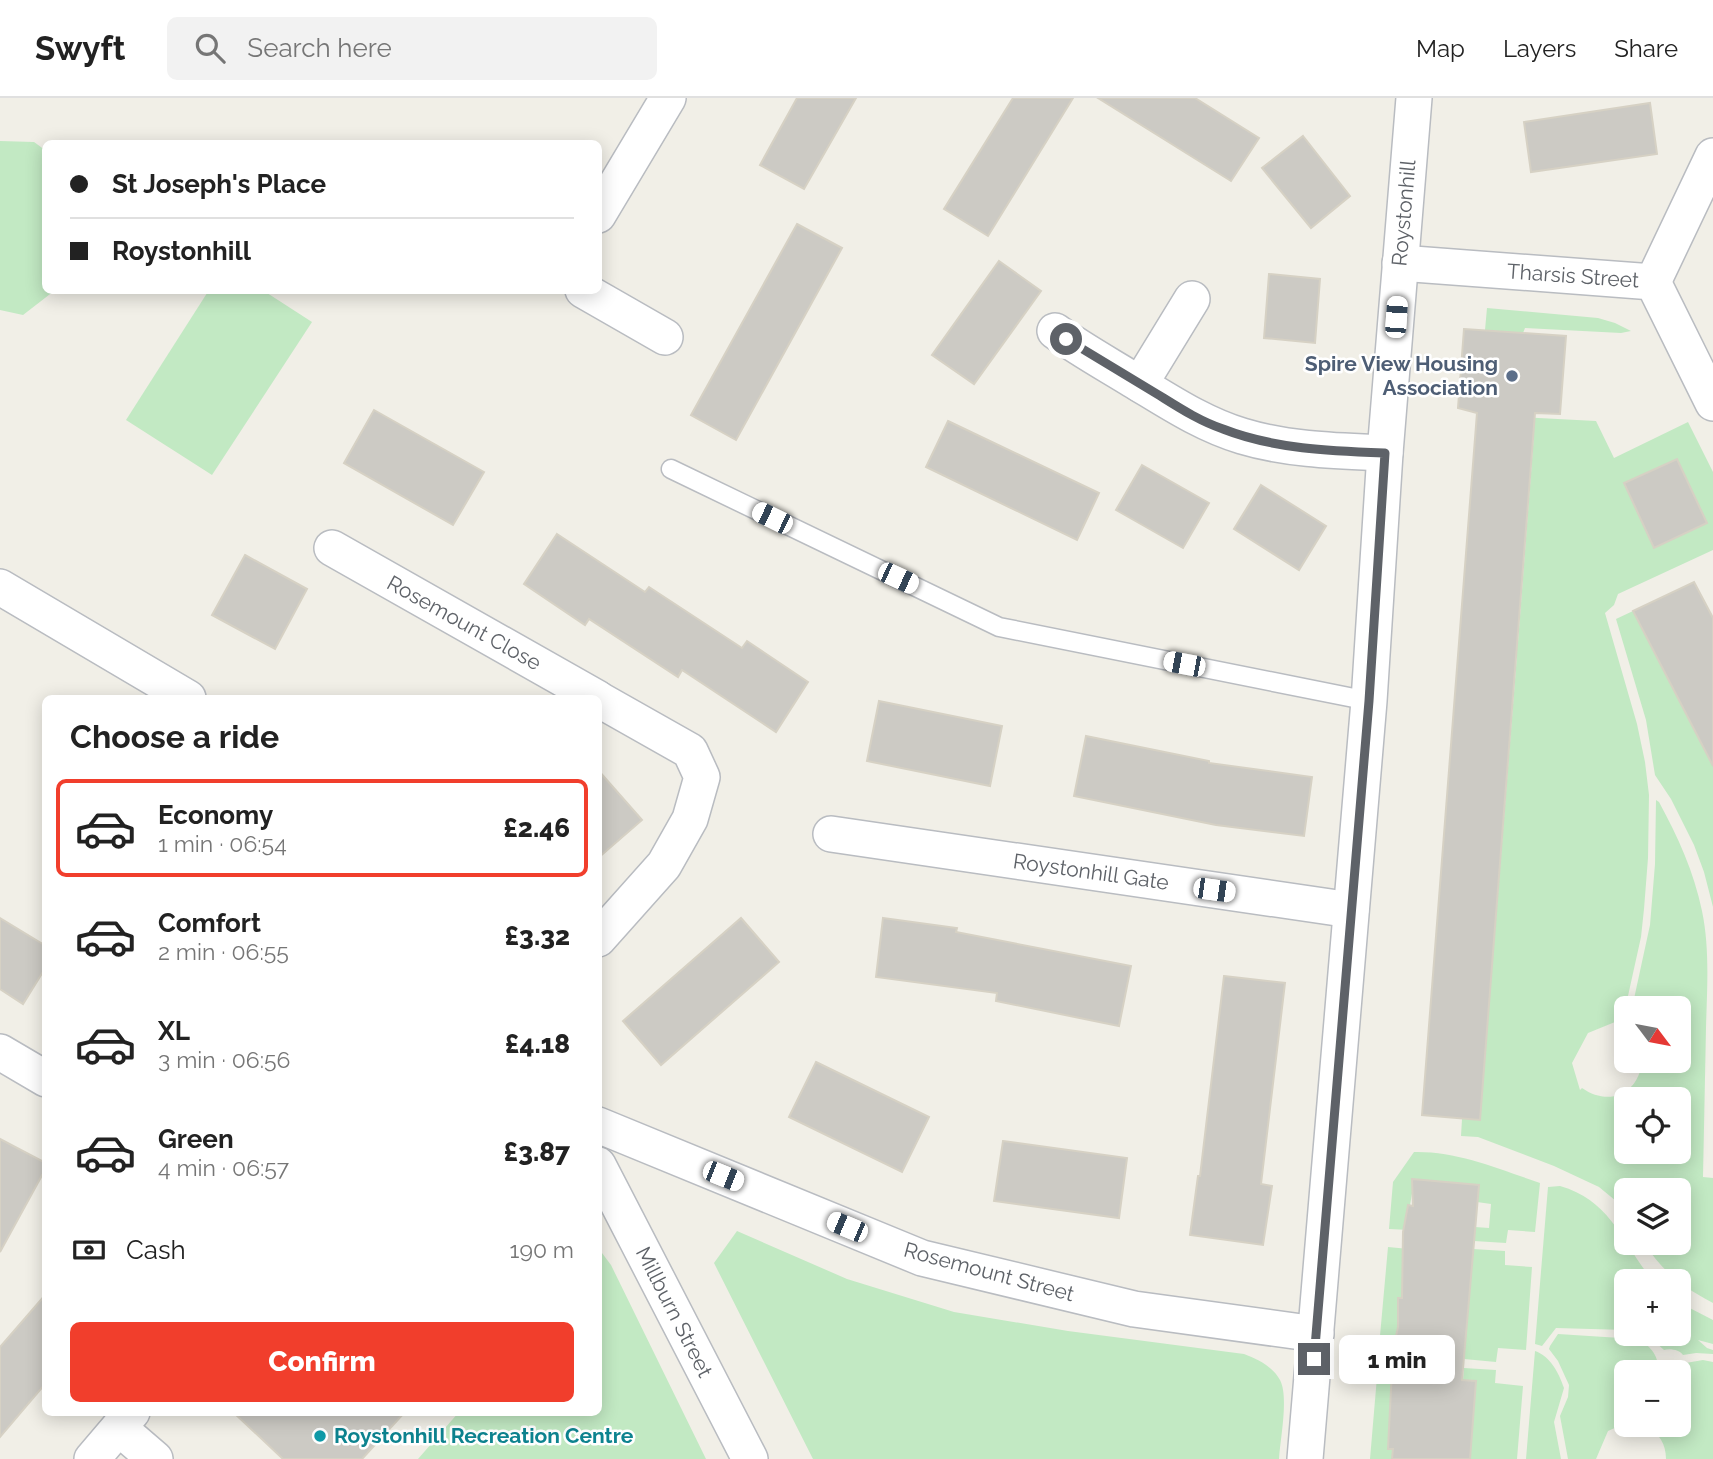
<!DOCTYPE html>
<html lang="en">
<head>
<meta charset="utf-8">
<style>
  body { margin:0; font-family:Raleway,sans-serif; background:#f2f2f2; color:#222; height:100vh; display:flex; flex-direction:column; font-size:26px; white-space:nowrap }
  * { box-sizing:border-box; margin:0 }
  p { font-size:23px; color:#767676 }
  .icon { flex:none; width:38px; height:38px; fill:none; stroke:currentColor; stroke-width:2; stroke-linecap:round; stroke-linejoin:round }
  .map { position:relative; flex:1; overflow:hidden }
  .details { position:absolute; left:42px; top:597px; width:560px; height:721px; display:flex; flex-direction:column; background:#fff; border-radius:10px; box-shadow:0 4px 18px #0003 }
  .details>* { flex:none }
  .hud { position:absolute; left:42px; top:42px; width:560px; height:154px; border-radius:10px; box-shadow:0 4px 18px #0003; display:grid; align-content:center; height:154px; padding:0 28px; background:#fff }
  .needle { width:46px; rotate:122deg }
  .tools { position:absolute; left:1614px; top:898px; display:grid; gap:14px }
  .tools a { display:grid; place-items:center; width:77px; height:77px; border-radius:10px; background:#fff; box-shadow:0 4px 18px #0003; font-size:35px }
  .end { position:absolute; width:32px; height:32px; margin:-16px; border:9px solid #5e6268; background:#fff; box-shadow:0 0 0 4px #fff }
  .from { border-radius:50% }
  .bubble { position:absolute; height:49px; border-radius:10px; background:#fff; box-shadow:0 4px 18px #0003; font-size:23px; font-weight:800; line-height:49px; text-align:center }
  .car { position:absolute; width:21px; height:42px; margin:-21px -10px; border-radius:9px; box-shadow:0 0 5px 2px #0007; background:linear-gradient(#fff 24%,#345 0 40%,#fff 0 76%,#345 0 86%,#fff 0) }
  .hud b { display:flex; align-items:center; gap:24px; height:66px; font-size:26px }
  .hud b+b { border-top:2px solid #e0e0e0 }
  .hud i { width:18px; height:18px; background:#222 }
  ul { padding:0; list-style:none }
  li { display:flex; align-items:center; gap:21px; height:98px; margin:0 14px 10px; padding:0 14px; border:4px solid transparent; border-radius:10px }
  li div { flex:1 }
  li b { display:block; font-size:26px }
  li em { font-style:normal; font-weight:800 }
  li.on { border-color:#f13e2c }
  li>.icon { width:63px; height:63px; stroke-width:1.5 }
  h2 { padding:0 28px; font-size:32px; line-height:84px }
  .pay { display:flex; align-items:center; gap:18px; height:77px; padding:0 28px; font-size:26px }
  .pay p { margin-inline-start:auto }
  .button { display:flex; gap:14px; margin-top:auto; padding:14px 28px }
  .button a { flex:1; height:80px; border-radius:10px; background:#f13e2c; color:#fff; font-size:28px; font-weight:800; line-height:80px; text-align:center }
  header { display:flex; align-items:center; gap:42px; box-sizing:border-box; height:98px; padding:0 35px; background:#fff; border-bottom:2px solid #e0e0e0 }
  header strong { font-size:33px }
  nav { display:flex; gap:38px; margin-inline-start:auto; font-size:24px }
  .search { width:490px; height:63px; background:#f2f2f2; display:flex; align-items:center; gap:18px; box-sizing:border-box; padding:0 24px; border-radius:10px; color:#767676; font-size:26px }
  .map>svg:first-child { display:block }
  .green { fill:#c2e9c3; fill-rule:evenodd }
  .building { fill:#cccac4; stroke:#d6d1c4; stroke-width:2 }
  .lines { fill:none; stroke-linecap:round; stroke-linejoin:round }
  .service-casing { stroke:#b9bcc1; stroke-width:21 }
  .minor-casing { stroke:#b9bcc1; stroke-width:38 }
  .service { stroke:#fff; stroke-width:18 }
  .minor { stroke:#fff; stroke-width:35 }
  .route { stroke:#5e6268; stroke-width:9 }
  .service-dot { fill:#5c6f8a; stroke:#fff; stroke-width:2.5 }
  .culture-dot { fill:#0f9aa8; stroke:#fff; stroke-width:2.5 }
  .labels { text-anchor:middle; stroke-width:5; stroke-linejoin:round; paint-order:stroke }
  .street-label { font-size:21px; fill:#5e6268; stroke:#fff }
  .service-label { font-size:21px; font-weight:bold; fill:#4e5e75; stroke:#fff; text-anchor:end }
  .culture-label { font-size:21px; font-weight:bold; fill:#0d838f; stroke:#fff; text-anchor:start }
</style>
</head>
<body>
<header>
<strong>Swyft</strong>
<div class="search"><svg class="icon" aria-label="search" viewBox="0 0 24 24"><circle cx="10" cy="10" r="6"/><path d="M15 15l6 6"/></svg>Search here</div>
<nav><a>Map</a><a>Layers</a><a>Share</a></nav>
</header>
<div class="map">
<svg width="1713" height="1361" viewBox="0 0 1713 1361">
  <rect width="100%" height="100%" fill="#f1efe7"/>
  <!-- green -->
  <g class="green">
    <path d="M0,43l34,1 11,8 1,140 8,1 -31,24 -23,-5z"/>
    <path d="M209,192l55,1 48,31 -100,153 -86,-55z"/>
    <path d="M1487,210l111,10 17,5 16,8 -10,2 -96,-5 -2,5 -38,-3z"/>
    <path d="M1521,319l75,4 18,37 74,-36 25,50v78l-95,44 -4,11 -9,8 32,111 8,38 4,33 -1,63 -4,51 -3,28 -17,77 -9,8 -27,11 -16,30 8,27 2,-2c27,19 57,6 60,-27l36,-1v-52h-46l18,-83 5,-61 1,-64 3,2c19,35 35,70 43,109 8,38 5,78 4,117 -1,50 -2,100 -3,149l10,1v125c-32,-17 -49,-30 -69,-60l34,-1v-52h-52v23l-10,-12 -17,-14 -45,-21 -76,-29 -17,-1 1,-17h18l37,-464 -55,-5 56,-8 16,-208zM1677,361l30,64 -53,25 -30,-65zM1626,1001h52v53h-52z"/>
    <path d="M1633,513l80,155v141l-9,-35 -10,-27 -23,-46 -16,-24 -9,-55 -30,-101z"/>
    <path d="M1414,1054c43,-1 85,17 126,31l-5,49 -27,-2 -2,13 -32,-2 1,-14 14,1 2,-24 -14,-2 1,-17 -66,-6v2l2,1 -4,23h-2l-1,7 3,18 -21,-1 4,-47z"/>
    <path d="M1560,1088c52,15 62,57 93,95h-27v49l-70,-2 -14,18 -7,-2 13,-157z"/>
    <path d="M737,1133l110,48 107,33 114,19 176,23c14,5 29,13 36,26 9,17 0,60 -1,79h-466l-99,-196z"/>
    <path d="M1388,1149l21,2 -7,17v7l2,1 -4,49h-2l-1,7 4,19 -22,-2z"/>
    <path d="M599,1151l12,16 95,194h-288l41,-47h139z"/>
    <path d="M1473,1151l32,2v14l27,2 -6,83 -28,-2 -2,14 -32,-3z"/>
    <path d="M1678,1204l35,18v24l-15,-4 9,8 6,2v4l-17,-1 -13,2c-3,-5 -13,-7 -19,-5l-11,-10 -12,-6h37z"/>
    <path d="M1558,1236l78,5c14,5 24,18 22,33h-32v51l-18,8 -12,28h-28l-8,-43 8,-19 1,-12 -11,-24 -9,-12 1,-3z"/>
    <path d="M1535,1253c15,5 24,22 29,37l-10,34 7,37h-35z"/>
    <path d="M1703,1262l10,2v97h-47c0,-15 -7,-26 -20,-33l1,-1 31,-1v-52h-10l12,-8z"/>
    <path d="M1378,1267l21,2 -11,74v8h5l-1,10h-22z"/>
    <path d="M1464,1270l32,2 -1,13 28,3 -6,73h-47l-10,-54 14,1 2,-24 -13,-2z"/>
  </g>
  <!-- building -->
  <g class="building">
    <path d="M797,0h59l-52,91 -44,-24z"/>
    <path d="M1013,0h60l-85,138 -44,-27z"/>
    <path d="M1098,0h97l64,40 -28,43z"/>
    <path d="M1650,5l7,51 -126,18 -7,-50z"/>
    <path d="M1303,38l47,60 -39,32 -49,-60z"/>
    <path d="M797,126l45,24 -106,192 -45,-25z"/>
    <path d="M999,163l42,30 -67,93 -42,-29z"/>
    <path d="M1269,176l51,5 -5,64 -51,-5z"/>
    <path d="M1464,231l102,7 -6,78 -25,-1 -55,707 -58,-5 55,-702 -19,-5z"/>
    <path d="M374,312l110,62 -31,53 -109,-62z"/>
    <path d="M948,323l151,72 -22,47 -151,-73z"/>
    <path d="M1677,361l30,64 -53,25 -30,-65z"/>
    <path d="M1142,367l67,38 -26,45 -67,-38z"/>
    <path d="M1261,387l65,41 -27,44 -65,-41z"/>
    <path d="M557,436l88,58 4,-5 93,61 5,-7 61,41 -32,50 -94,-62 -4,7 -89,-58 -4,6 -61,-41z"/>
    <path d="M245,457l62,34 -32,60 -63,-34z"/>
    <path d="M1694,484l19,36v148l-80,-155z"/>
    <path d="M879,603l123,25 -12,60 -123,-25z"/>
    <path d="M1086,638l123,25v2l103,14 -8,59 -88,-11 -142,-29z"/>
    <path d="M598,672l44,50 -44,38z"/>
    <path d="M0,820l46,28v21l-23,37 -23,-15z"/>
    <path d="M741,820l38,44 -118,103 -38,-44z"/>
    <path d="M883,820l74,10 -1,4 175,34 -12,60 -123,-25 1,-8 -121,-16z"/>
    <path d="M1224,878l61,7 -24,201 11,2 -9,59 -73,-10 8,-59h2z"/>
    <path d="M816,964l113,55 -27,55 -113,-55z"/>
    <path d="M0,1041l46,24v5l-46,84z"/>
    <path d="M1003,1043l124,17 -8,60 -125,-17z"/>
    <path d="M1412,1081l67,6 -17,195 14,1 -6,78h-78l1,-10h-5l5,-99 5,-23v-29h4l1,-66 5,-27 5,1z"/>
    <path d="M46,1196v89l-46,54v-90z"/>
    <path d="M233,1314h172l-43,47h-79z"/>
  </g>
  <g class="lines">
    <!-- service casing -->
    <g class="service-casing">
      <path id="service" d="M671,371l328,158 370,74"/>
    </g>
    <!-- minor casing -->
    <g class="minor-casing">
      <g id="minor">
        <path d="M598,117l70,-117"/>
        <path d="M1400,165l253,19 60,121"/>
        <path d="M1653,184l60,-126"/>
        <path d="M583,192l82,47"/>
        <path d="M1055,233c25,18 52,33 78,49 35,21 69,44 109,56 46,14 96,15 143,17"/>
        <path d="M1140,286l52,-85"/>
        <path d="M332,450l265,150"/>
        <path d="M0,489l188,111"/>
        <path d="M598,601l92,52 12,26 -12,42 -26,46 -66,74"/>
        <path d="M831,736l520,76"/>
        <path d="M0,954l46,27"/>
        <path d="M598,1027l324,133 212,51 182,25"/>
        <path d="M598,1067l152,294"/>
        <path d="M119,1330l36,31"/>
        <path d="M92,1361l40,-47"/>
        <path d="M1305,1361l64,-758 16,-248 29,-355"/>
      </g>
    </g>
    <!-- service -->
    <use href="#service" class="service"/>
    <!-- minor -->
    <use href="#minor" class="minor"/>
  </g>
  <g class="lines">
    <!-- route -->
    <path class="route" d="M1066,241c30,18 61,37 91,55 21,13 42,27 66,35 51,20 108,22 162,24l-16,248 -55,658"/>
  </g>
  <!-- markers -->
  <circle class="service-dot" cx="1512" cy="278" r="7"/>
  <circle class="culture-dot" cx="320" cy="1338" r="7"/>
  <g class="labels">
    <!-- street labels -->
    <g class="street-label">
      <text transform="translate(1404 115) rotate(-85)" y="7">Roystonhill</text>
      <text transform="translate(1573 178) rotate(4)" y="7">Tharsis Street</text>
      <text transform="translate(464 525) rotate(29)" y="7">Rosemount Close</text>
      <text transform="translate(1091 774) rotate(8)" y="7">Roystonhill Gate</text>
      <text transform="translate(989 1174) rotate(15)" y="7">Rosemount Street</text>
      <text transform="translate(674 1214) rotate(63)" y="7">Millburn Street</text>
    </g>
    <!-- service labels -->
    <g class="service-label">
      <text x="1498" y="273">Spire View Housing<tspan x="1498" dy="24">Association</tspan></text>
    </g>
    <!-- culture labels -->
    <g class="culture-label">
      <text x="334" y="1345">Roystonhill Recreation Centre</text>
    </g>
  </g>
</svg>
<div class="tools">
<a><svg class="needle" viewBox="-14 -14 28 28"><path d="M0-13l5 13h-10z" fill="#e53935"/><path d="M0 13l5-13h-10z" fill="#767676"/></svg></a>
<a><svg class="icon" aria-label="locate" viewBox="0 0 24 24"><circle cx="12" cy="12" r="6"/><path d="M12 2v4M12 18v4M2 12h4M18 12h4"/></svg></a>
<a><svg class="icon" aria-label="layers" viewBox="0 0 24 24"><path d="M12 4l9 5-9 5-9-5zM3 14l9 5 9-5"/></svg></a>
<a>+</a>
<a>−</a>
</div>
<i class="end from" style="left:1066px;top:241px"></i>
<i class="end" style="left:1314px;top:1261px"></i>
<div class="bubble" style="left:1339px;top:1237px;width:116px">1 min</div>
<i class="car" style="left:1396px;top:219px;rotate:4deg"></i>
<i class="car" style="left:772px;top:420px;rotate:296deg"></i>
<i class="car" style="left:898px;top:480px;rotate:115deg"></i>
<i class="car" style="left:1184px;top:566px;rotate:281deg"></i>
<i class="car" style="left:1214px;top:792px;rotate:98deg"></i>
<i class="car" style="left:723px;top:1078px;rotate:112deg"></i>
<i class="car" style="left:847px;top:1129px;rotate:293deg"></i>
<div class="hud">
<b><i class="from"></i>St Joseph's Place</b>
<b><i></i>Roystonhill</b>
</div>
<section class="details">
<h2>Choose a ride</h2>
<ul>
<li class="on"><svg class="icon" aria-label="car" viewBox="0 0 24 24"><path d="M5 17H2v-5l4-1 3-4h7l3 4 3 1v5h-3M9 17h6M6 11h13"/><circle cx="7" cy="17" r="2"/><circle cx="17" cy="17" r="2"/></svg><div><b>Economy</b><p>1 min · 06:54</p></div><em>£2.46</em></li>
<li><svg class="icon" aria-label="car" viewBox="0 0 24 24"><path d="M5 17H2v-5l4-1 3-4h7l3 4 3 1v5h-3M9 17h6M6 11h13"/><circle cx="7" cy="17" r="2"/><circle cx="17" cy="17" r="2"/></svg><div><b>Comfort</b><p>2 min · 06:55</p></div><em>£3.32</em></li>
<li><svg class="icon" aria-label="car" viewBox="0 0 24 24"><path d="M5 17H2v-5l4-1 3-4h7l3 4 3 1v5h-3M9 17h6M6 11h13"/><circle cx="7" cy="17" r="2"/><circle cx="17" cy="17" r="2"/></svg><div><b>XL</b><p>3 min · 06:56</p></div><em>£4.18</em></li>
<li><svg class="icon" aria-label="car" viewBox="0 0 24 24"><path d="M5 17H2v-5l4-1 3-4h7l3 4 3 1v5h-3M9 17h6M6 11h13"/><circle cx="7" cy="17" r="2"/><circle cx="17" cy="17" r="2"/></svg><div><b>Green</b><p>4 min · 06:57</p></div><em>£3.87</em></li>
</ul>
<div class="pay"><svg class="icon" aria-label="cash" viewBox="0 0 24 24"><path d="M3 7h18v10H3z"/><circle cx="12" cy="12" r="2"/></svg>Cash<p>190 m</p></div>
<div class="button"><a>Confirm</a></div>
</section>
</div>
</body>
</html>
